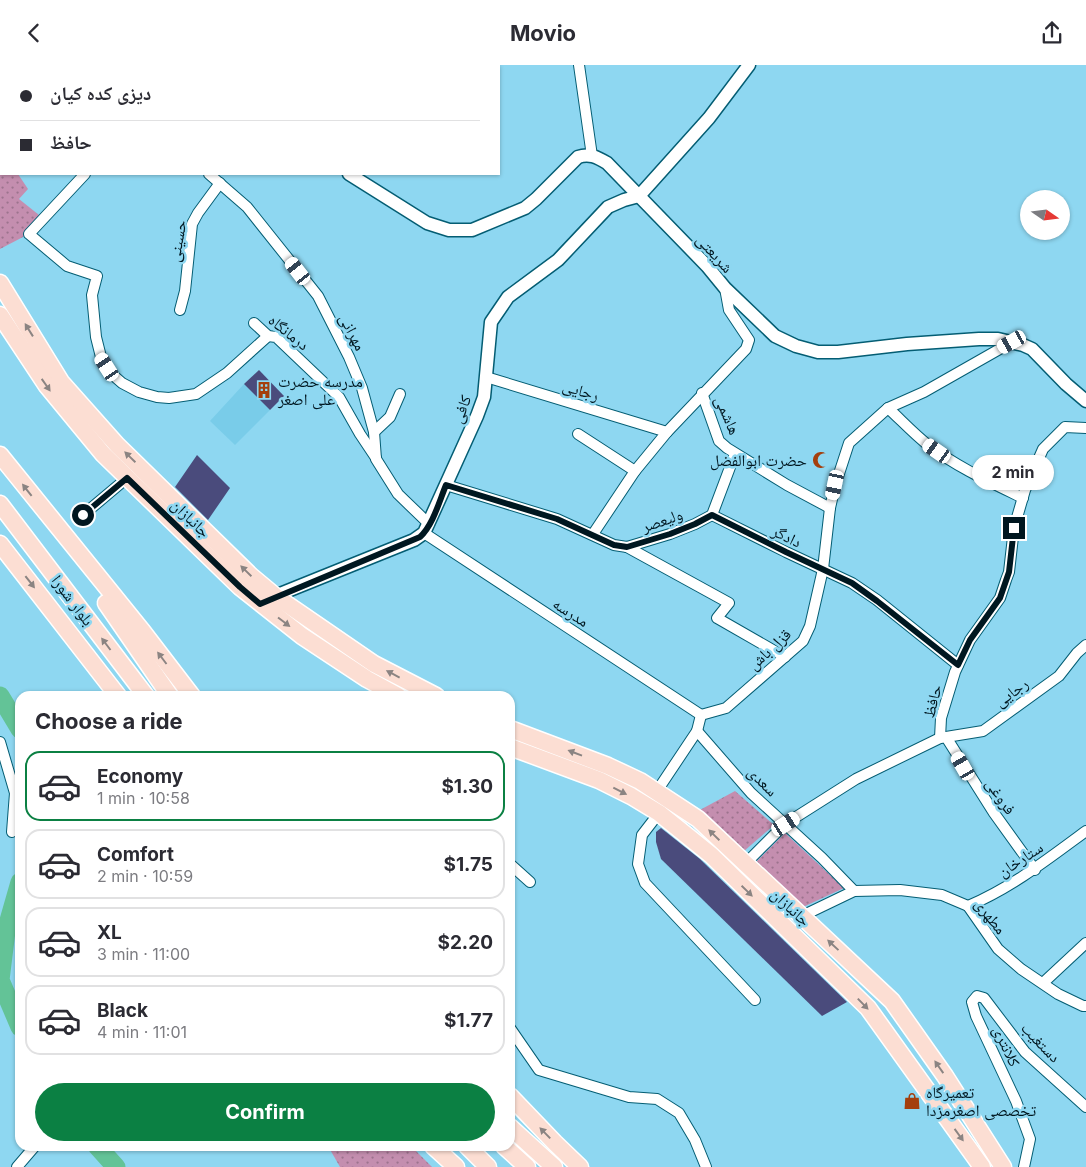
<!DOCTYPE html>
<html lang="en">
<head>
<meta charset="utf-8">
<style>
  body { margin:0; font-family:Inter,"Noto Naskh Arabic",sans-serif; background:#f7f7f7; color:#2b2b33; height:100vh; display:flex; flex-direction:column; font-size:19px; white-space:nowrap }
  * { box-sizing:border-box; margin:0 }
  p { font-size:16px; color:#7c7c81 }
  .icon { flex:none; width:28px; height:28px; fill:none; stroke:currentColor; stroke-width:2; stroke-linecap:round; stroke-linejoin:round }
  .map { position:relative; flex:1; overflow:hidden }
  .side { position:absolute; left:15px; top:626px; width:500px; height:460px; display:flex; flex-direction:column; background:#fff; border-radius:15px; box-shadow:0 1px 4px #0004 }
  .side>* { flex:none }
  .hud { position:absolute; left:0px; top:0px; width:500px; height:110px; box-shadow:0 1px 4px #0004; display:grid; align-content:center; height:110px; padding:0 20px; background:#fff }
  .needle { width:32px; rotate:104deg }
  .fabs { position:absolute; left:1020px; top:125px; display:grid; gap:10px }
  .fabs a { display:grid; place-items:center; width:50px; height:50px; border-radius:50%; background:#fff; box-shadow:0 1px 4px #0004; font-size:25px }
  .end { position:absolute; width:22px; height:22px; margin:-11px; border:6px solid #001720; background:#fff; box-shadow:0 0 0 2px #fff }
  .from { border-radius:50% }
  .bubble { position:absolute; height:35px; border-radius:18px; background:#fff; box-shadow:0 1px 4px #0004; font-size:16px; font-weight:700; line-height:35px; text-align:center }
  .car { position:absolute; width:15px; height:30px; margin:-15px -8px; border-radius:6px; box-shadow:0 0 4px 1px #0007; background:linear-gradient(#fff 24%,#345 0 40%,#fff 0 76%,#345 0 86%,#fff 0) }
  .hud b { display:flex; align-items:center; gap:18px; height:48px; font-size:19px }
  .hud b+b { border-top:1px solid #e1e1e2 }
  .hud i { width:12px; height:12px; background:#2b2b33 }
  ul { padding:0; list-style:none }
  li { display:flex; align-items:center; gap:15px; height:70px; margin:0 10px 8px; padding:0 10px; border:2px solid #e1e1e2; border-radius:15px }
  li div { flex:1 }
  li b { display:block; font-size:19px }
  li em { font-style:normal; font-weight:700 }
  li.on { border-color:#0b8043 }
  li>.icon { width:45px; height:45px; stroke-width:1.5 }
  h2 { padding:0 20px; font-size:22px; line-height:60px }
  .primary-button { display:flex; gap:10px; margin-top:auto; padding:10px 20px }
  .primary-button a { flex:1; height:58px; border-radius:30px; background:#0b8043; color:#fff; font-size:20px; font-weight:700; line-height:58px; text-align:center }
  header { display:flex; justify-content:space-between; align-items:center; height:65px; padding:0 20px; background:#fff; font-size:22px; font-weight:700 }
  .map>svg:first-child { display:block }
  .built { fill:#79cce9 }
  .park { fill:url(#park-dots) }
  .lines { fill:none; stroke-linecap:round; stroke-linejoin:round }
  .river { stroke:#63c397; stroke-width:19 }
  .building { fill:#4a4b7c }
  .minor-casing { stroke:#045d73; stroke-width:12 }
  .tertiary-casing { stroke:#045d73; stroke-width:15 }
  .primary-casing { stroke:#fff; stroke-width:19 }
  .minor { stroke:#fff; stroke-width:10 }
  .tertiary { stroke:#fff; stroke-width:12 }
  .primary { stroke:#fcded3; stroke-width:16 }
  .oneway { fill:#8b8482 }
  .route { stroke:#001720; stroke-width:6 }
  .labels { text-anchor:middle; stroke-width:5; stroke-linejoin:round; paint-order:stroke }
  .street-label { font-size:16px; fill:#001720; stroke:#8ed7f1 }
  .poi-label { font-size:16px; fill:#001720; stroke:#8ed7f1; text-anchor:start }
</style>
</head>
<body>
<header><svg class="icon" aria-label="back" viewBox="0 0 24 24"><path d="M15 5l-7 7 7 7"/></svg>Movio<svg class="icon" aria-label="share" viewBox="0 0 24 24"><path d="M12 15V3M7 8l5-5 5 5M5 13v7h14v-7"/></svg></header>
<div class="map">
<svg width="1086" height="1102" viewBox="0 0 1086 1102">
  <defs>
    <pattern id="park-dots" width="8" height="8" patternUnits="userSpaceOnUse" patternTransform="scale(1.25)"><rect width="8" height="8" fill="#c48eaf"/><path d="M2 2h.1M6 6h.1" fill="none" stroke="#9d738e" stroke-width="1.8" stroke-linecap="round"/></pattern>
  </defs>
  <rect width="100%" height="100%" fill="#8ed7f1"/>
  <!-- built -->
  <path class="built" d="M244,319l26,26 -35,35 -25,-24z"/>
  <!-- park -->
  <g class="park">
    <path d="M0,0l21,1h-20l-1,63z"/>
    <path d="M0,85l1,24h17l10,15 -9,10 20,16 -16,22 -23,12z"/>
    <path d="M735,726l39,34 -31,27 -45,-41z"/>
    <path d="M785,768l59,55 -43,20 -48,-43z"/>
    <path d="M328,1081h83l21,21h-92z"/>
  </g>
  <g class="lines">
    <!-- river -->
    <g class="river">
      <path d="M0,631l20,33"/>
      <path d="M20,817l-14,49 -6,49 20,47"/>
      <path d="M97,1081l19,21"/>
    </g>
  </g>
  <!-- building -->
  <g class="building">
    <path d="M259,305l25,26 -14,14 -26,-26z"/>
    <path d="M197,390l33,33 -22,32 -33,-33z"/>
    <path d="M661,763l39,31 147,143 -25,14 -161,-157 -5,-17v-10z"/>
  </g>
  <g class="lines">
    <!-- minor casing -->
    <g class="minor-casing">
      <g id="minor">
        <path d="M320,0l1,1"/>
        <path d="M579,0l13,91"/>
        <path d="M85,109l-56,60 38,32 30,10 -5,19 4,42 5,20 13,19 8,7 17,9 18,5 12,1 27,-4 31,-21 41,-37"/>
        <path d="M209,109l38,33 71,89 31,61 13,31 12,44 2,27 22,35 31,30"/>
        <path d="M180,245l5,-19 7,-67 6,-11 22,-30"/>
        <path d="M254,258l14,13 8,1 63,60 21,37 16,24"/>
        <path d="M486,312l181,55"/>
        <path d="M702,328l17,48 8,7 60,37 43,23"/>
        <path d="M888,343c13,12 26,26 40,37 29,22 62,37 95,53"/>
        <path d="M374,367l16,-15 10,-23"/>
        <path d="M578,369l57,37"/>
        <path d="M446,420l111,34 57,26 13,2 43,-13 25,-10 17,-9 23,-61"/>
        <path d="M83,450l44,-37"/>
        <path d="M712,450l74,37 66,31 25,17 81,65"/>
        <path d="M424,468l277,182"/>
        <path d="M593,469l42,-63 32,-39 79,-83 3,-9 -20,-30 -4,-22"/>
        <path d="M627,482l102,56 -12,15 68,39"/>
        <path d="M697,666l54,62 71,65 32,33"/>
        <path d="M946,672l48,76 41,57"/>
        <path d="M940,673l1,-20 14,-46 15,-32 30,-42 6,-18 3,-8 5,-44 11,-38 18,-41 22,-22 21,1"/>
        <path d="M0,677l15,51 -3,39"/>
        <path d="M657,726l40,-60 4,-16 25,-7 77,-67 7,-15 13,-57 7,-61 5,-22 14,-43 39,-35 36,-16 88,-50"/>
        <path d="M659,748l-17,22 -4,29 7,19 110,117"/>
        <path d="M510,799l20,18"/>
        <path d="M745,799l40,-40 71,-45 84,-41 43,-7 76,-55 18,-23 9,-8"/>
        <path d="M968,841c43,-18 80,-47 118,-75"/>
        <path d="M802,851l52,-25 46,-1 42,5 26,11 30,43 23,20 37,25 25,12h3"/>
        <path d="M1043,918l43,-40"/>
        <path d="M510,963l29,42 90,27 28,2 22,14 16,27 11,27"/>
        <path d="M17,1102l18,-21"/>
        <path d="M1024,1102l6,-28 -14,-38 -40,-85 -4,-14 5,-6 7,2 41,54 61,55"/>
      </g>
    </g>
    <!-- tertiary casing -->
    <g class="tertiary-casing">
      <g id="tertiary">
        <path d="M193,0l1,1"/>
        <path d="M349,109l78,49 22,7h23l53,-22 11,-9 42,-42c11,-4 19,0 29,6l100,103 18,22 50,48 21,10 22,6h20l69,-8 72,-5h19l25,6 9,4 34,35 20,17"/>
        <path d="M275,531l139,-56 10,-7 53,-117 7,-19 7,-75 17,-25 50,-37 50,-53 16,-7 15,-4 70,-78 40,-53"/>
      </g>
    </g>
    <!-- primary casing -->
    <g class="primary-casing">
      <g id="primary">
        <path d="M0,218l61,99 56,63 134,131 24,20 99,68 62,32"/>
        <path d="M0,250l47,71 56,68 137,133 62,49 65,43 31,17"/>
        <path d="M0,390l143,177 49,64"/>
        <path d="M0,439l146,192"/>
        <path d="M0,479l118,152"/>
        <path d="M106,538l64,93"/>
        <path d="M510,664l98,37 32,15 58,38 194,182 53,75 58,91"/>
        <path d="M510,682l89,33 32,16 28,17 52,42 157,153 114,159"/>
        <path d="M510,1031l45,47 25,24"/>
        <path d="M510,1062l44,40"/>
        <path d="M433,1081l23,21"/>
        <path d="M467,1081l21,21"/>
        <path d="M504,1081l23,21"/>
      </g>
    </g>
    <!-- minor -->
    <use href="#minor" class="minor"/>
    <!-- tertiary -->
    <use href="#tertiary" class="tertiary"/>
    <!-- primary -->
    <use href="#primary" class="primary"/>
  </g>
  <!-- one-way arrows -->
  <defs><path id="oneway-solid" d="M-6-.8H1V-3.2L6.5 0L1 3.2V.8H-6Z" transform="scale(1.25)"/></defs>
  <g class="oneway">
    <use href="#oneway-solid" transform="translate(29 265) rotate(-122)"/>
    <use href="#oneway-solid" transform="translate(46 320) rotate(55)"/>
    <use href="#oneway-solid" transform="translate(130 392) rotate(-136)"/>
    <use href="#oneway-solid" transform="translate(27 425) rotate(-128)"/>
    <use href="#oneway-solid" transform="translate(246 506) rotate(-136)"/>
    <use href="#oneway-solid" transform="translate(30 517) rotate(52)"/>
    <use href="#oneway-solid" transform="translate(284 557) rotate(37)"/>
    <use href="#oneway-solid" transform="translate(106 579) rotate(-127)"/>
    <use href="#oneway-solid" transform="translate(162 593) rotate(-127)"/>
    <use href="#oneway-solid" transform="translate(393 609) rotate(-152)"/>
    <use href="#oneway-solid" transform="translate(575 688) rotate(-159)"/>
    <use href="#oneway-solid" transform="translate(620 726) rotate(27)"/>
    <use href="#oneway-solid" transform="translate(714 770) rotate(-136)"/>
    <use href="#oneway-solid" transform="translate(747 826) rotate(44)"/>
    <use href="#oneway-solid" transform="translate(833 880) rotate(-137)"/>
    <use href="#oneway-solid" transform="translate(863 939) rotate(46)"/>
    <use href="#oneway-solid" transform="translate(939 1002) rotate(-125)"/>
    <use href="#oneway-solid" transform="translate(545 1068) rotate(-134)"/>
    <use href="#oneway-solid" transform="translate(959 1070) rotate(54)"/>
  </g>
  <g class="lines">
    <!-- route -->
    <path class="route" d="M83,450l44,-37 113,109 20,17 160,-67c13,-12 19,-35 26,-52l111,34 57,26 13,2 43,-13 25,-10 17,-9 74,37 66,31 25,18 81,64 12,-25 30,-42 9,-26 5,-44"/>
  </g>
  <!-- icons -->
  <defs>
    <g id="building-bare" transform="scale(1.35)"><path d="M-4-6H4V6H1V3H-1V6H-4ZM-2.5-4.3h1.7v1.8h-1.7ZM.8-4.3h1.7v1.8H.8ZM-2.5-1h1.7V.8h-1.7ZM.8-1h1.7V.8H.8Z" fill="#a43f0d" stroke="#8ed7f1" stroke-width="2.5" paint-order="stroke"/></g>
    <g id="mosque-bare" transform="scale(1.35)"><path d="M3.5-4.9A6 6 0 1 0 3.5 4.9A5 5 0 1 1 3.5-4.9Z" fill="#a43f0d" stroke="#8ed7f1" stroke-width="2.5" paint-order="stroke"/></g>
    <g id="shop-bare" transform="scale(1.35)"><path d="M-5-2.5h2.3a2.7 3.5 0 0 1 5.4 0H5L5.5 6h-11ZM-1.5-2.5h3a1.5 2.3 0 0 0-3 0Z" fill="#a43f0d" stroke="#8ed7f1" stroke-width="2.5" paint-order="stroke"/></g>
  </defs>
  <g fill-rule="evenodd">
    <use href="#building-bare" x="264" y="325"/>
    <use href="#mosque-bare" x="821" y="395"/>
    <use href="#shop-bare" x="912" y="1036"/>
  </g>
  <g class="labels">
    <!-- street labels -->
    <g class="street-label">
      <text transform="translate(177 176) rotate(-80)" y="6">حسینی</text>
      <text transform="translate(715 188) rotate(48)" y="6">شریعتی</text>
      <text transform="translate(289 267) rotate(39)" y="6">درمانگاه</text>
      <text transform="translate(353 267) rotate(63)" y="6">مهرانی</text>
      <text transform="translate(581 325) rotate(17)" y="6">رجایی</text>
      <text transform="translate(461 344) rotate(-69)" y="6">کافی</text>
      <text transform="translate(728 350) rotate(67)" y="6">هاشمی</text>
      <text transform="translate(191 453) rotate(44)" y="6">جانبازان</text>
      <text transform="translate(662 455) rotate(-19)" y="6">ولیعصر</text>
      <text transform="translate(787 471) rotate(26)" y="6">دادگر</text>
      <text transform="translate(73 535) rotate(53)" y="6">بلوار شورا</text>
      <text transform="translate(571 547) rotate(33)" y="6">مدرسه</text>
      <text transform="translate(769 584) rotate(-43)" y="6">قزل باش</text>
      <text transform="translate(1011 627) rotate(-36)" y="6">رجایی</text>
      <text transform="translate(932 636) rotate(-76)" y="6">حافظ</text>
      <text transform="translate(763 716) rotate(45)" y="6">سعدی</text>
      <text transform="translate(1001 731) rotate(56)" y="6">فروغی</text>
      <text transform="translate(1020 794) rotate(-33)" y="6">ستارخان</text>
      <text transform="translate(791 842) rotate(43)" y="6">جانبازان</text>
      <text transform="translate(991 851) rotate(52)" y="6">مطهری</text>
      <text transform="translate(1041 977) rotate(46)" y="6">دستغیب</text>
      <text transform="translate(1007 981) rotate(65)" y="6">کلانتری</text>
    </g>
    <!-- poi labels -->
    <g class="poi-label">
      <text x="278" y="322">مدرسه حضرت<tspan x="278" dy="18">علی اصغر</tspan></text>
      <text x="807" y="401" text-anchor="end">حضرت ابوالفضل</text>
      <text x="926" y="1033">تعمیرگاه<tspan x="926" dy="18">تخصصی اصغرمزدا</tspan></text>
    </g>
  </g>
</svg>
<div class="fabs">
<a><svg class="needle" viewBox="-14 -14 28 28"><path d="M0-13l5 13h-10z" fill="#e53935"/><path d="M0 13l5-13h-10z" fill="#7c7c81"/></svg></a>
</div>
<i class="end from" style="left:83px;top:450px"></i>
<i class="end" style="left:1014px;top:463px"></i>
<div class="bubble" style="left:972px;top:390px;width:82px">2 min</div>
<i class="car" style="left:298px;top:206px;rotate:322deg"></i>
<i class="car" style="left:1012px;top:277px;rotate:241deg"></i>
<i class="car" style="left:107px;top:302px;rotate:327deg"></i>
<i class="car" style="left:937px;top:386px;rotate:305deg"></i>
<i class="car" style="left:835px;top:420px;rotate:192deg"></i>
<i class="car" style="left:963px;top:701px;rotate:330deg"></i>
<i class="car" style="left:786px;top:759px;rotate:57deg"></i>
<div class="hud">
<b><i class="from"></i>دیزی کده کیان</b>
<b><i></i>حافظ</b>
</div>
<section class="side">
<h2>Choose a ride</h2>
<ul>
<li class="on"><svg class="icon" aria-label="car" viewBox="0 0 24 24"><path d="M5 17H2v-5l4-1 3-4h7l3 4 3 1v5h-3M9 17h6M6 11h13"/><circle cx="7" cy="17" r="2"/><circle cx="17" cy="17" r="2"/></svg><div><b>Economy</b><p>1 min · 10:58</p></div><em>$1.30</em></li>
<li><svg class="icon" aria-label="car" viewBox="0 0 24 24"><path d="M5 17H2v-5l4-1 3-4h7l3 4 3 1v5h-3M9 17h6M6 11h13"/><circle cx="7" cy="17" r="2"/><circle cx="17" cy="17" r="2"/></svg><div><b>Comfort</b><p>2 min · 10:59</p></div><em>$1.75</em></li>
<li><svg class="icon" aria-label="car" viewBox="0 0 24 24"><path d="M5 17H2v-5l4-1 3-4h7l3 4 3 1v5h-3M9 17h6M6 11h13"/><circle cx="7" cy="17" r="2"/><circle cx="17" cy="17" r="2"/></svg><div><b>XL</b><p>3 min · 11:00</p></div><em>$2.20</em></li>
<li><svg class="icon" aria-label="car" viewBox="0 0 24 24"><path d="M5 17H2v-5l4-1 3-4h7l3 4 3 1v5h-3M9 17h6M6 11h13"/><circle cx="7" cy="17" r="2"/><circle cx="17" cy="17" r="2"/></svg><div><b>Black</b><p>4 min · 11:01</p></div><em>$1.77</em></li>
</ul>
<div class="primary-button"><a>Confirm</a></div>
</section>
</div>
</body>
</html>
